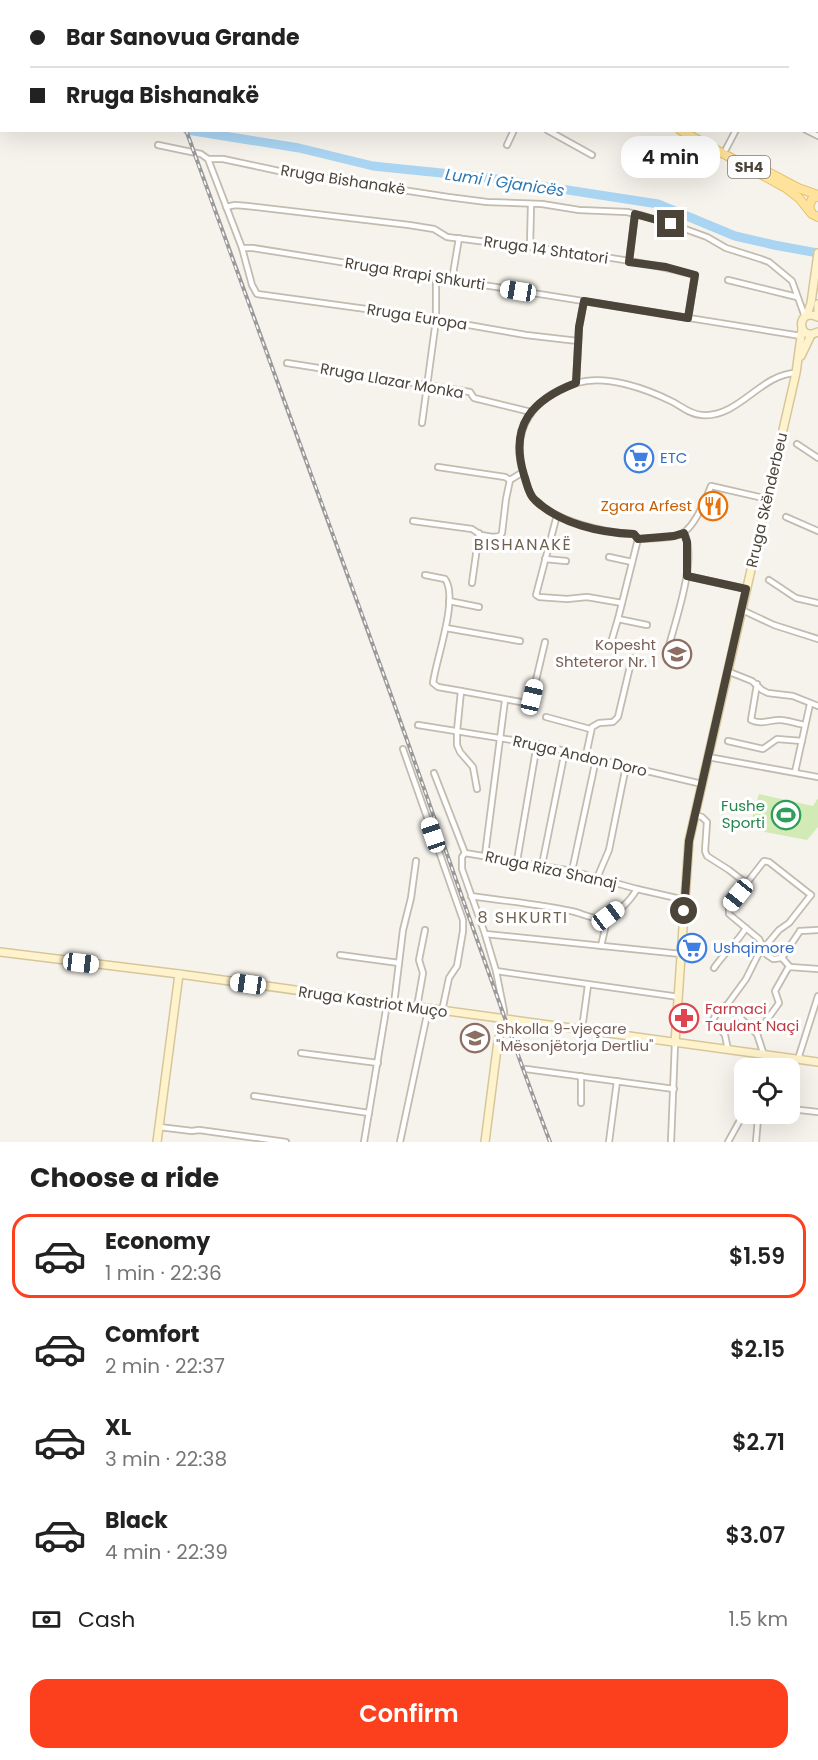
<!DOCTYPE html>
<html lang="en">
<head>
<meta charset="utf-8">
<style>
  body { margin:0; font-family:Poppins,sans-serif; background:#f6f6f6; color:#222; height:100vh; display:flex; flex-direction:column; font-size:22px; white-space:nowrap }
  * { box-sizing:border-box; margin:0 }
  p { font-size:20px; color:#767676 }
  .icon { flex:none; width:33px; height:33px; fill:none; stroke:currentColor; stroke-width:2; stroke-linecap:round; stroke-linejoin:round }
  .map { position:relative; height:1142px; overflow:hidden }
  .side { display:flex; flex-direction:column; background:#fff; flex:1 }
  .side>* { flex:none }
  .guide { position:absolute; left:0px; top:0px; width:819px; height:132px; box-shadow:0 6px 24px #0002; display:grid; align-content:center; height:132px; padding:0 30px; background:#fff }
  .buttons { position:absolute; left:734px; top:1058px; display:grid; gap:12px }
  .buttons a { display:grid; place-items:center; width:66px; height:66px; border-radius:12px; background:#fff; box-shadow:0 6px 24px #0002; font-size:30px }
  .end { position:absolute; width:27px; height:27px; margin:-14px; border:8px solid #4b4439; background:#fff; box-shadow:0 0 0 3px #fff }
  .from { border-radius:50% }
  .bubble { position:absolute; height:42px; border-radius:18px; background:#fff; box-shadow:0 6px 24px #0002; font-size:20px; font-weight:600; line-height:42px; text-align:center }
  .car { position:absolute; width:18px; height:36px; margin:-18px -9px; border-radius:8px; box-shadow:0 0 4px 2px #0007; background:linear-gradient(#fff 24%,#345 0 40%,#fff 0 76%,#345 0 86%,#fff 0) }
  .guide b { display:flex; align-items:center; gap:21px; height:57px; font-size:22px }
  .guide b+b { border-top:2px solid #e0e0e0 }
  .guide i { width:15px; height:15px; background:#222 }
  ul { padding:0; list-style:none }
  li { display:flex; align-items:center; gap:18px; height:84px; margin:0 12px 9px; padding:0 18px; border:3px solid transparent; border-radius:18px }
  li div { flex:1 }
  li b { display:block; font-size:22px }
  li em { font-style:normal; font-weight:600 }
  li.selected { border-color:#fc3f1d }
  li>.icon { width:54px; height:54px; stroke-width:1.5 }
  h2 { padding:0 30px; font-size:27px; line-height:72px }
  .pay { display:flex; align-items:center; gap:15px; height:66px; padding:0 30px; font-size:22px }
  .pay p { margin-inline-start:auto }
  .button { display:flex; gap:12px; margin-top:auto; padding:12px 30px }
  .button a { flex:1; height:69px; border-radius:18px; background:#fc3f1d; color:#fff; font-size:24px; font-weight:600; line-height:69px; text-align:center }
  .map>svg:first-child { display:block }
  .green { fill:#d2eab5 }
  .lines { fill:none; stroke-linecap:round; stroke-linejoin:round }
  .river { stroke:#a9d4f2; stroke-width:9 }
  .street-casing { stroke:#c2bbae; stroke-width:8 }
  .secondary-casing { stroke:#d6c79b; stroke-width:10 }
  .primary-casing { stroke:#e6c16a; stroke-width:10 }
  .street { stroke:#fff; stroke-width:4.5 }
  .secondary { stroke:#fff3cd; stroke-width:7 }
  .primary { stroke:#ffe39c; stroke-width:8 }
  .rail-casing { stroke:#9a9a9a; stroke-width:4 }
  .rail { stroke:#fff; stroke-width:1.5; stroke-dasharray:4.5; stroke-linecap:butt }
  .route { stroke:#4b4439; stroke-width:8 }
  .labels { text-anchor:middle; stroke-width:6; stroke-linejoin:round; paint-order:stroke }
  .shield { fill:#fff; stroke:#817c74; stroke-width:1.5 }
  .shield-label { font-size:14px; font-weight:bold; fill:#4b4439 }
  .street-label { font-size:15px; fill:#4b4439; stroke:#fff }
  .shop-label { font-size:15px; fill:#366cbe; stroke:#fff; text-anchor:start }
  .food-label { font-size:15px; fill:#c56008; stroke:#fff; text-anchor:end }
  .education-label { font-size:15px; fill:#785e54; stroke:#fff; text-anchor:end }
  .leisure-label { font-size:15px; fill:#27864d; stroke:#fff; text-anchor:end }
  .health-label { font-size:15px; fill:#be3a42; stroke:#fff; text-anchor:start }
  .water-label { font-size:16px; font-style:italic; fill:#2e7ab2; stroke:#fff }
  .neighbourhood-label { font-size:16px; letter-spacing:1.5px; fill:#6e6250; stroke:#fff }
</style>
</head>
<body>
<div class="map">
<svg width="818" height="1142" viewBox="0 0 818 1142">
  <rect width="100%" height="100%" fill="#f6f3ec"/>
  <!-- green -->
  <path class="green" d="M759,794l54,12 5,-8v29l-11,13 -42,-8 -15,-7z"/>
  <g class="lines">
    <!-- river -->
    <g class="river">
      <path d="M0,87l2,1"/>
      <path d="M187,130l112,18 74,18 117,12 168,26 77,32 39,9 44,8"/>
    </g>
    <!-- street casing -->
    <g class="street-casing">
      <g id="street">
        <path d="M566,0l3,2"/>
        <path d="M688,0l2,2"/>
        <path d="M752,0l2,2"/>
        <path d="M234,2l1,-2"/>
        <path d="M279,2v-2"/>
        <path d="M559,2l1,-2"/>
        <path d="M663,2l1,-2"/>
        <path d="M696,2l1,-2"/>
        <path d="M547,130l45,25"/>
        <path d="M806,130l12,6"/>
        <path d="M158,145l43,9 7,5h15l56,12 169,26 39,5 55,2 37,6 48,2 17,4 41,13 22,8 19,11 35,11 8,3 23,19 13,36"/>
        <path d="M507,145l7,-15"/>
        <path d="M726,149l10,-19"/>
        <path d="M208,159l34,89 10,37 5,9 160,22 109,19 52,6"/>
        <path d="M226,207l9,-2 12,1 162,19 25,4 13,8c83,11 167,17 248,38l-7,43"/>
        <path d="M530,247l1,-43"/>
        <path d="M242,248h11l548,88"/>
        <path d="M629,262l6,-48"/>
        <path d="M452,280l7,-42"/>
        <path d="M728,280l69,17"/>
        <path d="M287,363l183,29 4,6 57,14"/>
        <path d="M576,383l3,-55 5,-27"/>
        <path d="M422,423l14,-103v-43"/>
        <path d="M797,444l21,14"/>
        <path d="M510,480l13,-8"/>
        <path d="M768,499l-57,-13c-5,13 -17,42 -30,48 -12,5 -30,4 -43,5l-4,-5c-28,-1 -82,-13 -101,-36 -5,-6 -7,-17 -10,-25 -13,-44 11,-77 54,-90 29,-9 70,6 96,19 9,5 19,13 29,13 37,3 58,-41 94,-42"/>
        <path d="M557,515l-21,80 3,2 28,2 20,-2 35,6"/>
        <path d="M786,517l32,14"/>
        <path d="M413,521l59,8 9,6 12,2 7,-1 2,-3 4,-34 4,-19 -5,-3 -67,-10"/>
        <path d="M638,539l-20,80 29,6"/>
        <path d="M609,557l23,5"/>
        <path d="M545,559l21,2"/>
        <path d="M425,575l20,4c14,19 -9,80 -12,104l5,4 23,4"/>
        <path d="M687,576l59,13"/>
        <path d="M769,580l27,18 22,5"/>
        <path d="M472,583l7,-50"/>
        <path d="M449,601l30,6"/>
        <path d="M742,610l32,15 44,14"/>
        <path d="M446,628l74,13"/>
        <path d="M610,646l8,-27"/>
        <path d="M668,649c7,-27 30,-91 16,-116"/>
        <path d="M727,671l25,10 10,9 6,3 25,3 25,10"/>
        <path d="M757,684l-6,36c10,5 18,0 29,0 8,0 17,4 25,5"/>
        <path d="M546,717l44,12"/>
        <path d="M418,725l119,19 59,15 106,25"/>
        <path d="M728,741l35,8 14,-10 25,2"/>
        <path d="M403,749l60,171v11l-6,35 -8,12 -7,33"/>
        <path d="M586,755l6,-28 7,-4 14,-1 5,-5 14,-59"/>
        <path d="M708,757l110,20"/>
        <path d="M795,772l15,-68"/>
        <path d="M434,773l31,80 107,18 65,18 48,11"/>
        <path d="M477,789l-4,-22 -13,-15 -3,-7v-14l4,-40 65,12 6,-6 13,-55"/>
        <path d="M695,815l7,2 5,5 -2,29 2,5 22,14 18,14"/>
        <path d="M465,853l-3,4v12l23,65 11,37 8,40v9"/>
        <path d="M485,855l20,-155"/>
        <path d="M517,861l20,-117"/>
        <path d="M542,865l23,-114"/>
        <path d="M572,871l24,-112"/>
        <path d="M597,878l12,-28 17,-84"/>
        <path d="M471,896c33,5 67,8 100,15 11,2 21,9 32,7 13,-2 27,-17 34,-29"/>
        <path d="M800,931l18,-1"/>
        <path d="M485,934l196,20"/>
        <path d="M601,946l7,-30"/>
        <path d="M340,955l59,8"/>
        <path d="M782,958l-9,1 -6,-4 -8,-16 -30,-25v-8l35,-45 5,1 42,33"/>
        <path d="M790,967l-8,-9 18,-27"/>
        <path d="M714,968c10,-15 23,-25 32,-40"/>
        <path d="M496,971l183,26"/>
        <path d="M394,1004l9,-74 8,-32 5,-37"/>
        <path d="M727,1005l-8,4 -6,11 12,15 3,15"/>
        <path d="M417,1007l6,-34 -4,-13 6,-30"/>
        <path d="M582,1029l6,-44"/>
        <path d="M757,1034l22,-31 -4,-12 13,-23 2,-1 28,2"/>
        <path d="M301,1053l77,10"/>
        <path d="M764,1055l-7,-21 -30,-29 19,-26 12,-24 21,-25 10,-7 22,-28"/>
        <path d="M798,1059l20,-63"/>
        <path d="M526,1069l148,20"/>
        <path d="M254,1096l115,17"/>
        <path d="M581,1103v-27"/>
        <path d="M800,1110l18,2"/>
        <path d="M159,1127l33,4 7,-1 87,12"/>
        <path d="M364,1142l23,-138"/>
        <path d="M400,1142l28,-132"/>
        <path d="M609,1142l8,-61"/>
        <path d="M671,1142l4,-99"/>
        <path d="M728,1142l16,-29"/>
        <path d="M756,1142l2,-24 -1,-5"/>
      </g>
    </g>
    <!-- secondary casing -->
    <g class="secondary-casing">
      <g id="secondary">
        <path d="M818,304v9"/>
        <path d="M807,315l4,-12 7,-50"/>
        <path d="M818,317c-22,-11 -22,26 0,15"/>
        <path d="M801,356l10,-21"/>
        <path d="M0,952l179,22 639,88"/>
        <path d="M675,1043l14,-202 107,-468 6,-44"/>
        <path d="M157,1142l22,-168"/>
        <path d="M485,1142l13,-101 6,-21"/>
      </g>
    </g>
    <!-- primary casing -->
    <g class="primary-casing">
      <g id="primary">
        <path d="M434,0l3,2"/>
        <path d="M446,0l3,2"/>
        <path d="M680,130l106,58 13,10 12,15"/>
        <path d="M749,162l49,26 20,7"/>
        <path d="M818,196l-6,3 -3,8 3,7 6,3"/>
      </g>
    </g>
    <!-- street -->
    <use href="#street" class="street"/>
    <!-- secondary -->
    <use href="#secondary" class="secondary"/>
    <!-- primary -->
    <use href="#primary" class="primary"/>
    <!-- rail casing -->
    <g class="rail-casing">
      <g id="rail">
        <path d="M139,0v2"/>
        <path d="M186,130c66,185 135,369 201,554 55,153 106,306 163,458"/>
      </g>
    </g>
    <!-- rail -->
    <use href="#rail" class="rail"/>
  </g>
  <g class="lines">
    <!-- route -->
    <path class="route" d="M671,224l-36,-10 -6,48 37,5 29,8 -7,43 -104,-17 -5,26 -3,56c-44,17 -67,42 -52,92 3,8 4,19 11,25 25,24 66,33 99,34l4,5 36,-3 10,-3 3,9v34l59,13 -57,252 -5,70"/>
  </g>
  <!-- icons -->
  <defs>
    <g id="supermarket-ring" transform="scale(1.5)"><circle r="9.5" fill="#fff" stroke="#3f7fe0" stroke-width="1.5"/><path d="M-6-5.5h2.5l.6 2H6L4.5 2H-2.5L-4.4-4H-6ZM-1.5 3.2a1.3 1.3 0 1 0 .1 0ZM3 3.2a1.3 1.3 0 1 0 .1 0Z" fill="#3f7fe0"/></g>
    <g id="restaurant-ring" transform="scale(1.5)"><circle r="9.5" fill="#fff" stroke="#e8710a" stroke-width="1.5"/><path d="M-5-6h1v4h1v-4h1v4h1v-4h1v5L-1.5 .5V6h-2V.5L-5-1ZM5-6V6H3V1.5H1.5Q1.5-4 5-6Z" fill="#e8710a"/></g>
    <g id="school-ring" transform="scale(1.5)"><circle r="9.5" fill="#fff" stroke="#8d6e63" stroke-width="1.5"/><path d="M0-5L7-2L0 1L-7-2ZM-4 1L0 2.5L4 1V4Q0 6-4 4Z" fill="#8d6e63"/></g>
    <g id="stadium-ring" transform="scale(1.5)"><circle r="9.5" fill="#fff" stroke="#2e9e5b" stroke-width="1.5"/><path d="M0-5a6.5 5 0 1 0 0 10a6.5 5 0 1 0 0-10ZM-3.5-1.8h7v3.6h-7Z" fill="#2e9e5b"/></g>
    <g id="pharmacy-ring" transform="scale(1.5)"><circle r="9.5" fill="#fff" stroke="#e0444e" stroke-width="1.5"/><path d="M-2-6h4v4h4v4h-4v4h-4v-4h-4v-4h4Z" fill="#e0444e"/></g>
  </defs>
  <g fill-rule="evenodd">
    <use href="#supermarket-ring" x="639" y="458"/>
    <use href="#restaurant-ring" x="713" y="506"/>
    <use href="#school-ring" x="677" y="654"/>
    <use href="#stadium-ring" x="786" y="815"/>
    <use href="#supermarket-ring" x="692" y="948"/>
    <use href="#pharmacy-ring" x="684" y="1018"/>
    <use href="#school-ring" x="475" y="1038"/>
  </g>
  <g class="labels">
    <!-- shield labels -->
    <rect class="shield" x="728" y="156" width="42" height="22" rx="4.5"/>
    <g class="shield-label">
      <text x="749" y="172">SH4</text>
    </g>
    <!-- street labels -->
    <g class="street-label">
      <text transform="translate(343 180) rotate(9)" y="5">Rruga Bishanakë</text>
      <text transform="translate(546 250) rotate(8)" y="5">Rruga 14 Shtatori</text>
      <text transform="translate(415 274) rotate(9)" y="5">Rruga Rrapi Shkurti</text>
      <text transform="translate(417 317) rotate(9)" y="5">Rruga Europa</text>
      <text transform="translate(392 381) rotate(10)" y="5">Rruga Llazar Monka</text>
      <text transform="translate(767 500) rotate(-77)" y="5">Rruga Skënderbeu</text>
      <text transform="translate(580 756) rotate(13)" y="5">Rruga Andon Doro</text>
      <text transform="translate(551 870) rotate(12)" y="5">Rruga Riza Shanaj</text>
      <text transform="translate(373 1002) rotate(8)" y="5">Rruga Kastriot Muço</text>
    </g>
    <!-- shop labels -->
    <g class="shop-label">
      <text x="660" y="463">ETC</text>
      <text x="713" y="953">Ushqimore</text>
    </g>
    <!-- food labels -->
    <g class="food-label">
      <text x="692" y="511">Zgara Arfest</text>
    </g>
    <!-- education labels -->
    <g class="education-label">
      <text x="656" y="650">Kopesht<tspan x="656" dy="17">Shteteror Nr. 1</tspan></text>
      <text x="496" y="1034" text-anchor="start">Shkolla 9-vjeçare<tspan x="496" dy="17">"Mësonjëtorja Dertliu"</tspan></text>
    </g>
    <!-- leisure labels -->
    <g class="leisure-label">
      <text x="765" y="811">Fushe<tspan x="765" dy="17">Sporti</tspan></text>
    </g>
    <!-- health labels -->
    <g class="health-label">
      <text x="705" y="1014">Farmaci<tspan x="705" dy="17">Taulant Naçi</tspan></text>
    </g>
    <!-- water labels -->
    <g class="water-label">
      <text transform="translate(505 182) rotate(8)" y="6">Lumi i Gjanicës</text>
    </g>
    <!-- neighbourhood labels -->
    <g class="neighbourhood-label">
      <text x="523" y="550">BISHANAKË</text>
      <text x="523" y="923">8 SHKURTI</text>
    </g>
  </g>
</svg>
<div class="buttons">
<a><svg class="icon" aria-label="locate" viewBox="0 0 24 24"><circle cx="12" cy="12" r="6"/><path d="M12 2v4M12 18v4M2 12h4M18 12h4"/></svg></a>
</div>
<i class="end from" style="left:684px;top:911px"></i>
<i class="end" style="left:671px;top:224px"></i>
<div class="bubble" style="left:621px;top:136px;width:99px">4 min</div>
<i class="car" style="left:518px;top:291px;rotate:279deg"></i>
<i class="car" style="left:532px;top:697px;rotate:13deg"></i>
<i class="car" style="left:433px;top:835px;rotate:341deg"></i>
<i class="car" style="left:738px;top:895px;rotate:219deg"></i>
<i class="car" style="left:608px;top:916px;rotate:53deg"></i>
<i class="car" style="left:81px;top:963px;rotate:97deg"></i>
<i class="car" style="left:248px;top:984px;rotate:278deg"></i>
<div class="guide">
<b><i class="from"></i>Bar Sanovua Grande</b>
<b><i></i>Rruga Bishanakë</b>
</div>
</div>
<section class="side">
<h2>Choose a ride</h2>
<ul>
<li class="selected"><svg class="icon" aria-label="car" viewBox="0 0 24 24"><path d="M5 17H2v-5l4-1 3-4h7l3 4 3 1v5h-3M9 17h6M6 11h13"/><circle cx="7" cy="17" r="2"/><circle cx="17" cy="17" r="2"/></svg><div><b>Economy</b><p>1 min · 22:36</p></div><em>$1.59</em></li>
<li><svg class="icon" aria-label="car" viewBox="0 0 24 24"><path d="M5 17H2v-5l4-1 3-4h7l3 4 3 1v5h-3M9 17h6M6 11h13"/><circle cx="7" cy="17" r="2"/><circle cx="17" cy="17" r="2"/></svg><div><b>Comfort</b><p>2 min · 22:37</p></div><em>$2.15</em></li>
<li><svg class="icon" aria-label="car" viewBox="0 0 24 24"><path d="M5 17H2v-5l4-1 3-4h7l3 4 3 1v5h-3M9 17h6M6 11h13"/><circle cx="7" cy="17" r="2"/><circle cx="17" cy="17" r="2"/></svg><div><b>XL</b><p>3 min · 22:38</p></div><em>$2.71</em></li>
<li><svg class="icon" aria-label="car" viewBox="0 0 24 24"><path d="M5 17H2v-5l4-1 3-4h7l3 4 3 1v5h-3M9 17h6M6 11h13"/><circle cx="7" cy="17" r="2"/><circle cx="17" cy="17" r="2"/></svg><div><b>Black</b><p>4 min · 22:39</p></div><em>$3.07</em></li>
</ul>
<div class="pay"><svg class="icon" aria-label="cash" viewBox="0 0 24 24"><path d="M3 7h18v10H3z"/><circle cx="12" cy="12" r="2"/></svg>Cash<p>1.5 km</p></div>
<div class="button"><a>Confirm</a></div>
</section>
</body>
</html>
